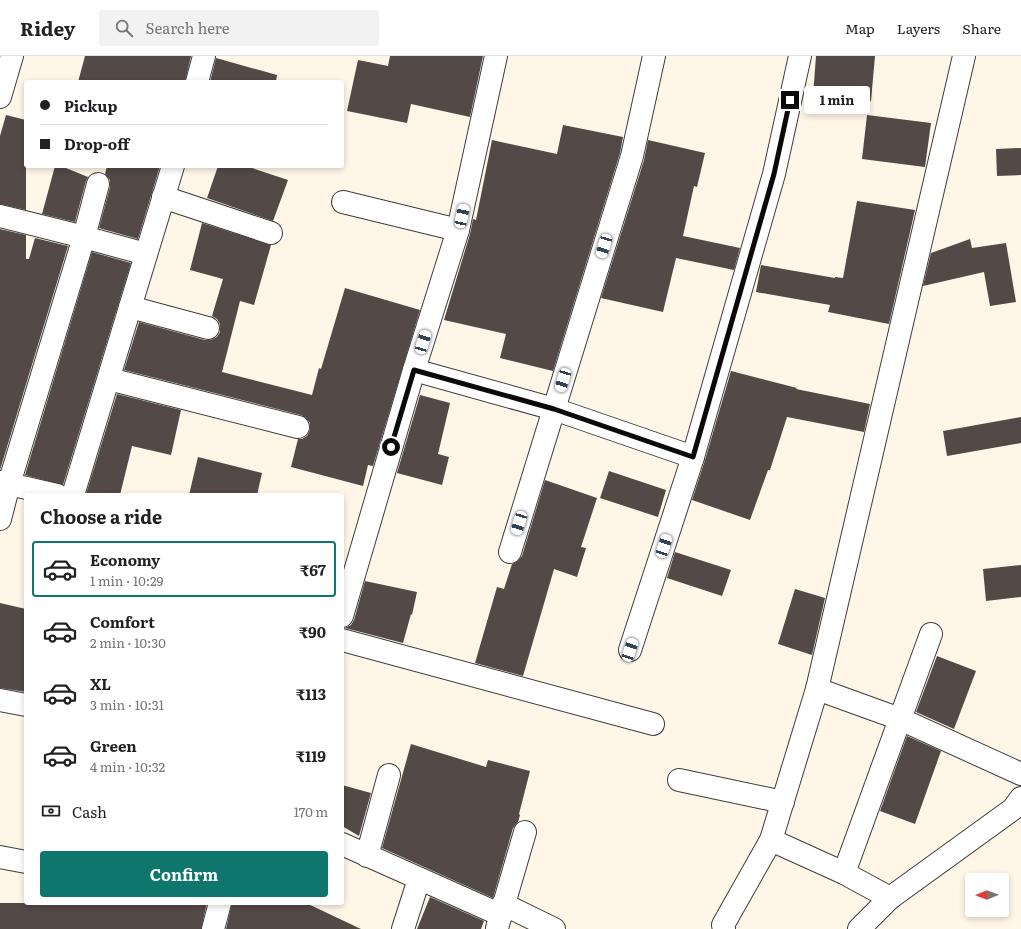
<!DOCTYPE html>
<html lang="en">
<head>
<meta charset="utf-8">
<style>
  body { margin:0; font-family:Literata,serif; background:#f2f2f2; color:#202124; height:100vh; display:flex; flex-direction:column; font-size:15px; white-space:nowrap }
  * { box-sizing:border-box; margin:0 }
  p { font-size:13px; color:#757577 }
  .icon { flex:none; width:22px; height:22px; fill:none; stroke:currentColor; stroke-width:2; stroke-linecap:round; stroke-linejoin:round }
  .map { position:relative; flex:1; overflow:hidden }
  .drawer { position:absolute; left:24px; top:437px; width:320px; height:412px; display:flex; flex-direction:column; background:#fff; border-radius:4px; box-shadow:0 2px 6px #0003 }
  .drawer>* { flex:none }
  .top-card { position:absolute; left:24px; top:24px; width:320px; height:88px; border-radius:4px; box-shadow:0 2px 6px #0003; display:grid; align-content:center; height:88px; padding:0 16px; background:#fff }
  .needle { width:26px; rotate:269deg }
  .buttons { position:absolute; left:965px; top:817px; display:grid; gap:8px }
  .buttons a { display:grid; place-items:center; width:44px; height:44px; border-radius:4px; background:#fff; box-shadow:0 2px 6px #0003; font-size:20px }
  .end { position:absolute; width:18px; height:18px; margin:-9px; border:5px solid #0a0a0a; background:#fff; box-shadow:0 0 0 2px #fff }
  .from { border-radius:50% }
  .bubble { position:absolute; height:28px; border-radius:4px; background:#fff; box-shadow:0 2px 6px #0003; font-size:13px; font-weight:700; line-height:28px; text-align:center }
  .car { position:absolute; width:12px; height:24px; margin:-12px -6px; border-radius:5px; box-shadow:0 0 3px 1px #0007; background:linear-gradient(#fff 24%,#345 0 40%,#fff 0 76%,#345 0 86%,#fff 0) }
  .top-card b { display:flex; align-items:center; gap:14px; height:38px; font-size:15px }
  .top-card b+b { border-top:1px solid #e0e0e0 }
  .top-card i { width:10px; height:10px; background:#202124 }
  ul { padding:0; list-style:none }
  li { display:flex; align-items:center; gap:12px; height:56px; margin:0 8px 6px; padding:0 8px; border:2px solid transparent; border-radius:4px }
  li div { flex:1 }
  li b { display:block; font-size:15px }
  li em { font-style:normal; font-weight:700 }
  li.on { border-color:#0f766e }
  li>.icon { width:36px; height:36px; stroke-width:1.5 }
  h2 { padding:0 16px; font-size:18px; line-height:48px }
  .pay { display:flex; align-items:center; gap:10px; height:44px; padding:0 16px; font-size:15px }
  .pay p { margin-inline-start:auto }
  .primary-button { display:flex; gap:8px; margin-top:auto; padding:8px 16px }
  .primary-button a { flex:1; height:46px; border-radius:4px; background:#0f766e; color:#fff; font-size:16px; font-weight:700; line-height:46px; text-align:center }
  header { display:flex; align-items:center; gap:24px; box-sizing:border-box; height:56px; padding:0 20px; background:#fff; border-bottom:1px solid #e0e0e0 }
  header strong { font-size:19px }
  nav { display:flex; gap:22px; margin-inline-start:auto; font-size:14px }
  .search { width:280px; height:36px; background:#f2f2f2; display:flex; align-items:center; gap:10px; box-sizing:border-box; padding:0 14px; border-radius:4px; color:#757577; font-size:15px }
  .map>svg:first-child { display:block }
  .building { fill:#534947 }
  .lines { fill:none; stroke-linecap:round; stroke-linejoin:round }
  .minor-casing { stroke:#3d3d3d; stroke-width:24 }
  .minor { stroke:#fff; stroke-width:22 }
  .route { stroke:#0a0a0a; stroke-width:5 }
</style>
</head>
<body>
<header>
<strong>Ridey</strong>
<div class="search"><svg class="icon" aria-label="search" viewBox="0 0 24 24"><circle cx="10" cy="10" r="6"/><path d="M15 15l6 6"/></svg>Search here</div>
<nav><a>Map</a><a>Layers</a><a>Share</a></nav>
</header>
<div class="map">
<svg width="1021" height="873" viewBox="0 0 1021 873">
  <rect width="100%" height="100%" fill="#fff6e8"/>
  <!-- building -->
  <g class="building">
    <path d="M85,0h106l-6,26h-107z"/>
    <path d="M390,0h93l-13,61 -59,-13 -4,19 -60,-12 11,-51 30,6z"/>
    <path d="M816,0h59l-4,45 -58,-5z"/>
    <path d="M216,2l61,17 -1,7h-66z"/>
    <path d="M6,59l20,5v90l-26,-6v-68z"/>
    <path d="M867,59l64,8 -6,44 -63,-8z"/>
    <path d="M563,69l60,12 -3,16 -67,218 -53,-13 6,-24 -62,-14 26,-86 3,-15 3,1 16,-80 65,14z"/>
    <path d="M648,84l57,13 -8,34 -3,-1 -11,50 57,12 -6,22 -58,-12 -13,54 -62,-14 43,-138z"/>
    <path d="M1021,92v27l-24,1 -1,-27z"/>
    <path d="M55,110h6l27,11 -2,4 -11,41 -33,-8z"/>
    <path d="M107,110h53l-22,73 -39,-11 11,-41v-7l-5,-6z"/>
    <path d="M218,110h28l42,14 -15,41 -66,-23z"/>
    <path d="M857,145l58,9 -26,114 -61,-12 2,-7 -74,-13 5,-27 74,13v-1l8,1z"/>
    <path d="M202,167l69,22 -17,60 -14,-4 -18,71 90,23 7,-27 2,1 24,-81 75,22 -47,156 -5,-1 -5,21 -72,-19 7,-28h4l5,-3 3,-6v-7l-4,-5 -5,-3 -177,-45 15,-48 66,18h6l6,-3 3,-5v-8l-3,-5 -5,-3 11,-37 -33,-9z"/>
    <path d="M0,173l26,6v24h3l6,-21 33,8 -68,224z"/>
    <path d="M970,183l2,9 34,-5 10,59 -26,4 -6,-34 -61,14 8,-33z"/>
    <path d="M92,196l39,11 -68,222 -38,-10z"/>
    <path d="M731,315l66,17 -1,1 74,15 -6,28 -77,-15 -17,53h-2l-18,50 -58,-20 13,-40z"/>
    <path d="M117,338l64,16 -10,45 -39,-9 -12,49 -34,-1z"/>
    <path d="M420,339l30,8 -12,51 11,3 -7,28 -45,-12z"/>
    <path d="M1021,361v26l-74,13 -4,-25z"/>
    <path d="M198,401l64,16 -5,22h-68z"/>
    <path d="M609,415l57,19 -8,27 -58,-19z"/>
    <path d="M545,424l52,18 -16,49 5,1 -9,29 -23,-8 -31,107 -48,-13 22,-76 7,2 8,-25 6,-3 4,-5z"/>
    <path d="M675,496l56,18 -9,26 -55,-18z"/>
    <path d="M1021,509v32l-35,4 -3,-32z"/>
    <path d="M365,525l52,11 -5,23 -1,-1 -8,29 -58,-15 6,-3 3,-5z"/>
    <path d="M795,533l30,9 -13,57 -34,-11z"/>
    <path d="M0,547l26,6v83l-26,-4z"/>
    <path d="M937,600l39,15 -22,58 -38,-17z"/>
    <path d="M907,680l34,15 -26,73 -35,-13z"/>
    <path d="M411,688l75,23 2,-7 42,11 -11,43 1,1 -2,7 -5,6 -20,70 -111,-50z"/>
    <path d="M342,729l29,8 -12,43 -17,-10z"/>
    <path d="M430,841l54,24 -3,8h-64z"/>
    <path d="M0,847h207l-6,26h-201z"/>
    <path d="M232,847h74l55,26h-135z"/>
  </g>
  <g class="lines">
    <!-- minor casing -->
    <g class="minor-casing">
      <g id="minor">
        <path d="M197,26l7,-26"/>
        <path d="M0,41l12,-41"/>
        <path d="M163,141l108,36"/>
        <path d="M343,146l115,28"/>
        <path d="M0,160l84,21 14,-53"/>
        <path d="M130,251l78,21"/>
        <path d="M414,314l140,39 139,48"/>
        <path d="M109,323l189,48"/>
        <path d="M0,426l57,13"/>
        <path d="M73,439l100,-329"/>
        <path d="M0,463l9,-35 75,-247 62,17"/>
        <path d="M510,496l122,-396 22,-100"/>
        <path d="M342,560l72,-246 44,-140 38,-174"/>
        <path d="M342,584l311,84"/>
        <path d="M630,594l63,-193 81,-283 26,-118"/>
        <path d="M817,633l83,30 121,55"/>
        <path d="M0,644l26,5"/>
        <path d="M679,724l104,22"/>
        <path d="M342,788l159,71"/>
        <path d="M367,800l22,-81"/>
        <path d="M0,801l26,5"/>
        <path d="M844,817l87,-239"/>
        <path d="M890,842l-46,-25 -73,-33 46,-151 147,-633"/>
        <path d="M503,848l51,25"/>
        <path d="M497,872l28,-96"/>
        <path d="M213,873l7,-26"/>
        <path d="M403,873l16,-50"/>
        <path d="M724,873l-1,-4 48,-85"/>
        <path d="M859,873l31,-31 123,-89 8,-11"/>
      </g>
    </g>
    <!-- minor -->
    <use href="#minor" class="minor"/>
  </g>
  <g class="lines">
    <!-- route -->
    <path class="route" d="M391,391l23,-77 140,39 139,48 81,-283 16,-74"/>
  </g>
</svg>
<div class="buttons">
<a><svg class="needle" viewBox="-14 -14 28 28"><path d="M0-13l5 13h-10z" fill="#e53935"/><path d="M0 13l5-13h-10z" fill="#757577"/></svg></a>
</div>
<i class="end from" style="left:391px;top:391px"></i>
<i class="end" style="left:790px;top:44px"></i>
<div class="bubble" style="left:804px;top:30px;width:66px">1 min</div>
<i class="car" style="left:462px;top:160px;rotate:12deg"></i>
<i class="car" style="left:604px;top:190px;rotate:197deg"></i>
<i class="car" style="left:423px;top:286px;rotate:17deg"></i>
<i class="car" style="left:563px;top:324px;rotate:197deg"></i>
<i class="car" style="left:519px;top:467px;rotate:197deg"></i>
<i class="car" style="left:664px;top:490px;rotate:18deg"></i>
<i class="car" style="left:630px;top:594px;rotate:18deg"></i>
<div class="top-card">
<b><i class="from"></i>Pickup</b>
<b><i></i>Drop-off</b>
</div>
<section class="drawer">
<h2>Choose a ride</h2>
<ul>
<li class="on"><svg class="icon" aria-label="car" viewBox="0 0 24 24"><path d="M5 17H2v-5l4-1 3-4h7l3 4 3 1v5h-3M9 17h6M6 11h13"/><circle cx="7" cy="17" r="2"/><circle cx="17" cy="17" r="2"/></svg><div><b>Economy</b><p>1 min · 10:29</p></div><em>₹67</em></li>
<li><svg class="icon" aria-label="car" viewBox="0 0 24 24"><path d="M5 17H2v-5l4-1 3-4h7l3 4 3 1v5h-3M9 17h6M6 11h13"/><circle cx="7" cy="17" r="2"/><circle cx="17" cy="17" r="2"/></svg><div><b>Comfort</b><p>2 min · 10:30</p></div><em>₹90</em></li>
<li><svg class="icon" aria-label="car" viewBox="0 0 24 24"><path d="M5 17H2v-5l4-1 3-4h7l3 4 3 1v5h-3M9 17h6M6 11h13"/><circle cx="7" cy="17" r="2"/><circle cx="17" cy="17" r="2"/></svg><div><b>XL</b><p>3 min · 10:31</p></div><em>₹113</em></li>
<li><svg class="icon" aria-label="car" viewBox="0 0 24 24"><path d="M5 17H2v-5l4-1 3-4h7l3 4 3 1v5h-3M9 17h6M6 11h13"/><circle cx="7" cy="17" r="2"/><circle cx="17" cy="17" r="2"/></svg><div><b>Green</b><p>4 min · 10:32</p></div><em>₹119</em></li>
</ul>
<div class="pay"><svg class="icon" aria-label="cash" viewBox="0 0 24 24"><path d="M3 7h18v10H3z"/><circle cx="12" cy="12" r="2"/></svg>Cash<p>170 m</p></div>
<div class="primary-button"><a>Confirm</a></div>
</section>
</div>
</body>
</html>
